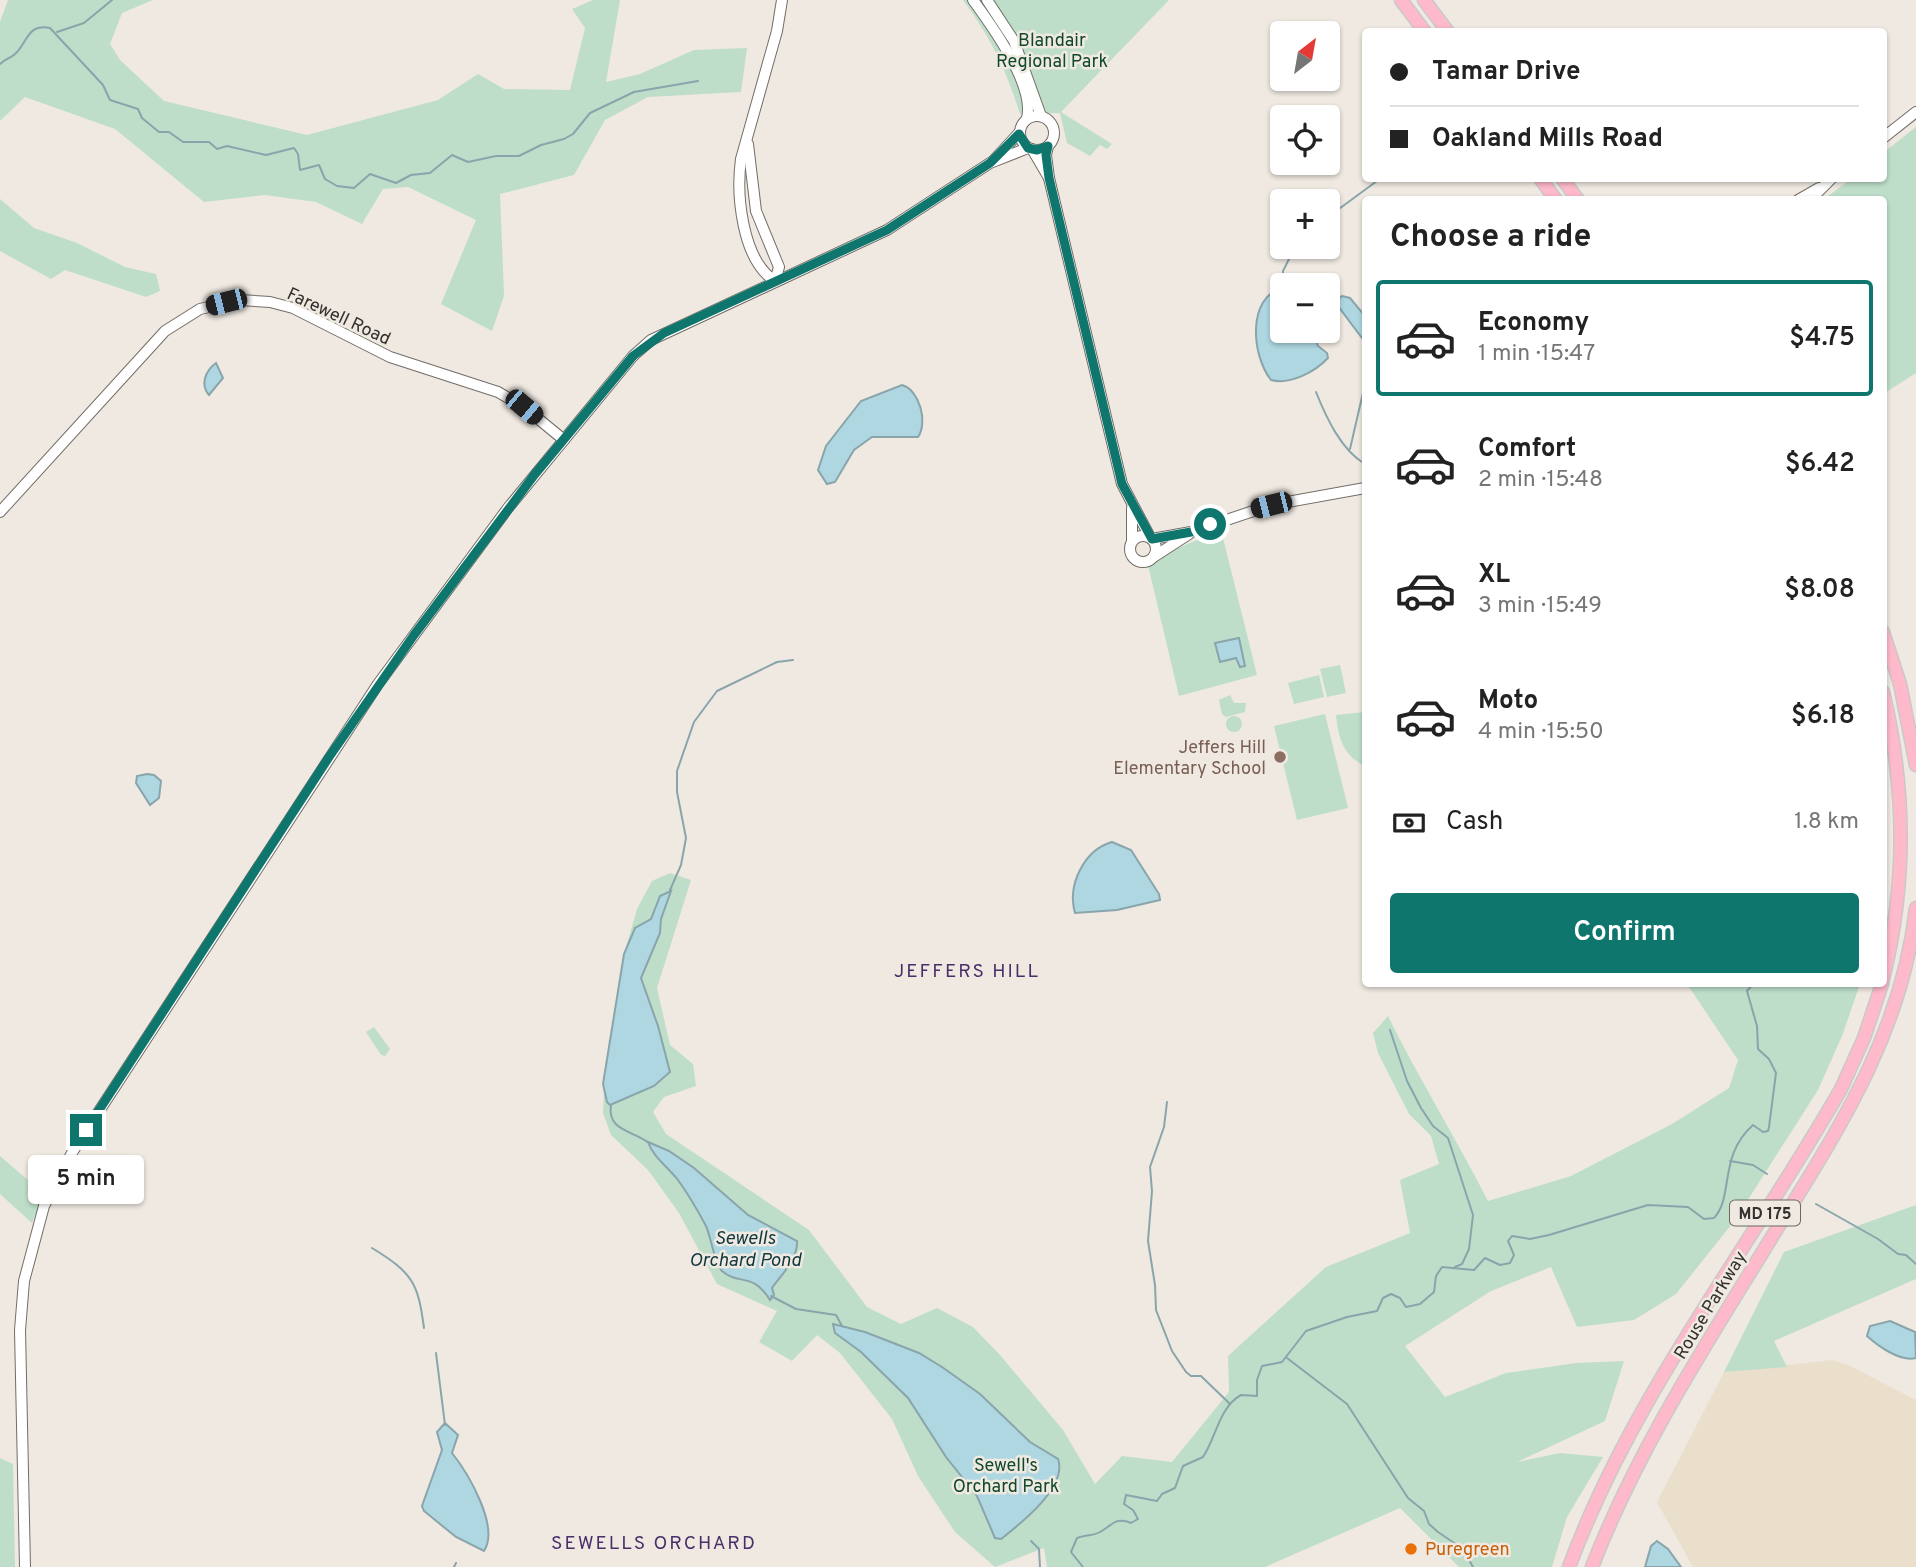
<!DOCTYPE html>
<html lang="en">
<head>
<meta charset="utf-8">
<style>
  body { margin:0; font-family:Overpass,sans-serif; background:#f2f2f2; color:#222; height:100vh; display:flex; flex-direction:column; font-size:26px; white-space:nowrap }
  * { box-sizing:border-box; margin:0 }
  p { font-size:23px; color:#767676 }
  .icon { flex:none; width:38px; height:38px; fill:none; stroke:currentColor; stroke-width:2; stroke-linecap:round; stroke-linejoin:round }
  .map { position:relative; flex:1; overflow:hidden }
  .sheet { position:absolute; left:1362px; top:196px; width:525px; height:791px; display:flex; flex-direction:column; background:#fff; border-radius:7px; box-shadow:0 2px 5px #0004 }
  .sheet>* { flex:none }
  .guide { position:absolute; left:1362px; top:28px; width:525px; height:154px; border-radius:7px; box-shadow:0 2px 5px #0004; display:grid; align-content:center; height:154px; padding:0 28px; background:#fff }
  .needle { width:46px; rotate:31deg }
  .tools { position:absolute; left:1270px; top:21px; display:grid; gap:14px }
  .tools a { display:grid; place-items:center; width:70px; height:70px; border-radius:7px; background:#fff; box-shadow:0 2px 5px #0004; font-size:35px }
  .end { position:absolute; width:32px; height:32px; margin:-16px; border:9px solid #0f766e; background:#fff; box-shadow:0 0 0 4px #fff }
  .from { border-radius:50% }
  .bubble { position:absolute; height:49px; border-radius:7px; background:#fff; box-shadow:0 2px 5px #0004; font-size:23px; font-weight:600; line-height:49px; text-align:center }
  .car { position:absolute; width:21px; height:42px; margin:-21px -10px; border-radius:9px; box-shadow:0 0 5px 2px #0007; background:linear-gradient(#222 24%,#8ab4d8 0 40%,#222 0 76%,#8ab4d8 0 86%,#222 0) }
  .guide b { display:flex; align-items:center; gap:24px; height:66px; font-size:26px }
  .guide b+b { border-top:2px solid #e0e0e0 }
  .guide i { width:18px; height:18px; background:#222 }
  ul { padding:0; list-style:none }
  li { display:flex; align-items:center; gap:21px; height:116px; margin:0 14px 10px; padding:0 14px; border:4px solid transparent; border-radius:7px }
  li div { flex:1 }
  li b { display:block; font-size:26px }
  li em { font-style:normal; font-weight:600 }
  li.current { border-color:#0f766e }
  li>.icon { width:63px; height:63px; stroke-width:1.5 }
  h2 { padding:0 28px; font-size:32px; line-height:84px }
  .pay { display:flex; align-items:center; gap:18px; height:77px; padding:0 28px; font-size:26px }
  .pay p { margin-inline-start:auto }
  .cta { display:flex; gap:14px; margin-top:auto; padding:14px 28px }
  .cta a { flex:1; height:80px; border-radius:7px; background:#0f766e; color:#fff; font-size:28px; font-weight:600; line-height:80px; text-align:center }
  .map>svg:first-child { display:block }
  .commercial { fill:#eadfca }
  .green { fill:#bedeca }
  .water { fill:#aed7e1; stroke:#89a5ab; stroke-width:2 }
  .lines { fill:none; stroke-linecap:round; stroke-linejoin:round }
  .stream { stroke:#89a5ab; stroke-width:2 }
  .tertiary-casing { stroke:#726d67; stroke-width:12 }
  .primary-casing { stroke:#cac9c9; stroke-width:15 }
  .tertiary { stroke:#fff; stroke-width:10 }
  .primary { stroke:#feb9ca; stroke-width:12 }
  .route { stroke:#0f766e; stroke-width:9 }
  .education-dot { fill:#8d6e63; stroke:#efe9e1; stroke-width:2.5 }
  .food-dot { fill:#e8710a; stroke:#efe9e1; stroke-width:2.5 }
  .labels { text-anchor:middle; stroke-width:5; stroke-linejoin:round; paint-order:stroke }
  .shield { fill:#efe9e1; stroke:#6b6864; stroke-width:2 }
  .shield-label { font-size:16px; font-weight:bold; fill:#33312e }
  .park-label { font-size:18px; fill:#0f482c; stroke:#efe9e1 }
  .street-label { font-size:18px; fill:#33312e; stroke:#efe9e1 }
  .education-label { font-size:18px; fill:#785e54; stroke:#efe9e1; text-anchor:end }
  .food-label { font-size:18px; fill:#c56008; stroke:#efe9e1; text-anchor:start }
  .neighbourhood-label { font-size:19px; letter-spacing:2px; fill:#492e69; stroke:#efe9e1 }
  .water-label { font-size:19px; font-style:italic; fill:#0f373e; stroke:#efe9e1 }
</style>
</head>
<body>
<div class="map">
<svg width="1916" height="1567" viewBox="0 0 1916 1567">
  <rect width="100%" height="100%" fill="#efe9e1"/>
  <!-- commercial -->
  <path class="commercial" d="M1832,1360l16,5 68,35v167h-223l-36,-65 67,-130z"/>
  <!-- green -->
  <g class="green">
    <path d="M8,0h145l-31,13 -12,31 10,16 44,41 143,34 131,-35 40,-26 26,15 66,1 15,-62 -13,-19 21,-9h27l-14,82 34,-8 54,-24 53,-2 -6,44 -93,5 -43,23 -31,55 -74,19 4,102 -12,35 -51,-27 35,-84 -68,-33 -25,2 -21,35 -46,-22 -51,-7 -61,7 -89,-73 -90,-32 -25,24v-99z"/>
    <path d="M963,0h206l-108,112 51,32 -5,5 -7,-4 -10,11 -23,-13 -7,-30 -40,1c-14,-45 -29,-76 -57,-114z"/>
    <path d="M1916,127v246l-33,21v-194l-59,-1 27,-20 32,-1v-25z"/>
    <path d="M0,199l34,29 43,15 48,24 31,7 4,17 -14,6 -81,-27 -14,9 -51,-28z"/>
    <path d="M1221,530l36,145 -78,21 -32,-135z"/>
    <path d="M1340,665l6,28 -19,4 -7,-28z"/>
    <path d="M1319,675l5,22 -30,7 -6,-21z"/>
    <path d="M1230,695l4,8h12l-1,9 -19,5 -4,-3 -3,-14z"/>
    <path d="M1365,712v54c-22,-10 -27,-29 -29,-51z"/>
    <path d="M1325,714l23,94 -51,12 -23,-94z"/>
    <circle cx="1234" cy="724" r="8"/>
    <path d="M670,873l21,7 -34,108 13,57 23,19 3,22 -32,11 -11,15 13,22 143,96 58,77 34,17 36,-16 36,19 27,28 63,75 32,54 27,-28 50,6 57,-70 -1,-36 98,-89 84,-34 -10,-53 39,-16 -8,-28 -22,-22 -31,-61 -5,-20 15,-17c31,63 68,122 100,185l83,-25 101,-52 57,-36 9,-28 -51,-76h173l-18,52 -24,54 -83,130 -59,74 -42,26 -57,7 -26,-60 -60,24 -86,55 40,51 61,-24 70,-10 48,-2 -19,60 -88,41 43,-9 43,4 -36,60 -15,50h-93l-59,-59 -135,59h-218l-3,-19 -49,19 -40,-35 -37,-56 -26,-57 -52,-66 -23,-18 -25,26 -33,-19 18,-31 -60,-27 -38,-71 -31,-43 -37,-35 -8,-22 2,-42 19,-117 13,-45 15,-28z"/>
    <path d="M374,1027l16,22 -5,7 -4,-1 -15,-23z"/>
    <path d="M0,1156l44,38 -12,29 -32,-29z"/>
    <path d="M1916,1205v74l-142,62 13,26 -63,5 60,-120z"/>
    <path d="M0,1458l13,6 2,103h-15z"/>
  </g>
  <!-- water -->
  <g class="water">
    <path d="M1283,287v44h29l6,15 9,7 1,5c-13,14 -38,27 -57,22 -19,-24 -25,-82 12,-93z"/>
    <path d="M1342,296l8,2 15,18v26l-27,-36 -1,-6z"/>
    <path d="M216,363l7,15 -14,17c-9,-10 -4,-24 7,-32z"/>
    <path d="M902,385c18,5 26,38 16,52h-46l-18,13 -19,32 -8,2 -9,-14 8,-24 35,-45z"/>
    <path d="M1239,638l6,28 -5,1 -4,-9 -16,4 -5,-19z"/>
    <path d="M147,774l7,1 7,6 -2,17 -9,7 -14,-22 1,-7z"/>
    <path d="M1112,842l19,8 28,44 1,6 -43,10 -42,3c-8,-28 9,-63 37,-71z"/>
    <path d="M671,891l-10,28 -1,14 -19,45 17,48 12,46 -16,14 -44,19 -3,-3 -4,-18 21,-130 11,-26 16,-9 9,-23z"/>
    <path d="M648,1142l21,9 25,17 54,47 49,26c1,18 -15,33 -25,47l2,7 -4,5c-18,-29 -31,-14 -48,-29 -7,-6 -11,-34 -16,-45 -8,-15 -18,-32 -28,-46 -10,-13 -25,-23 -30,-38z"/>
    <path d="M1890,1321l25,11 1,26c-16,4 -38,-12 -49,-22l3,-10z"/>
    <path d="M833,1324l32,8 54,21 23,14 38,27 50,48 28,17c10,28 -38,65 -57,80l-6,-1 -18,-42 -31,-39 -38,-59 -47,-46 -26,-19z"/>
    <path d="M445,1423l13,12 -6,18c16,20 48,74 32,98l-28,-14 -32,-26 -2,-5 20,-56 -5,-18z"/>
    <path d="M1657,1541l11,8 13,18h-36l6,-21z"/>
  </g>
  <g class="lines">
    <!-- stream -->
    <g class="stream">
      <path d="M57,32l27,-9 28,-23"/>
      <path d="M0,64c5,-5 11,-6 15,-10 12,-10 12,-31 35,-26l53,57 7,15 28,9 4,9 17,14h10l14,10h26l8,7 10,-3 39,9 28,-7 4,6 2,16 19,-5 6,14 12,7 17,2 16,-14 26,9 15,-8 19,-2 22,-18 16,7 28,-6h23l22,-11 23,-6 9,-5 17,-21 44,-21 64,-11"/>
      <path d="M1328,217l53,-39"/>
      <path d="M1283,289v-18l12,-24"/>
      <path d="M1316,392c10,25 25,58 49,72"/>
      <path d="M1350,449l15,-65"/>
      <path d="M670,890l11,-25 5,-27 -9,-46v-21l17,-49 23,-31 60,-29 16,-2"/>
      <path d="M1390,1030l17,51 14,27 12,18 15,12 25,77 -4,34 -7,15 -7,3"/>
      <path d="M1167,1102l-3,25 -14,40 2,24 -4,50 7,44 1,25 16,41 14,21 5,4h10l29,28"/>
      <path d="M611,1105c-4,26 21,25 38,38"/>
      <path d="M1730,1161l23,4 14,9"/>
      <path d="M1816,1204l62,35 20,15 8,1 10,9"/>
      <path d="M372,1248c41,25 46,35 52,80"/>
      <path d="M771,1296l25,13 40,6 6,11"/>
      <path d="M436,1353l9,72"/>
      <path d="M1287,1358l60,46 61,94 16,13 5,13 9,8 25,17 10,18"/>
      <path d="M1031,1541l8,8 1,18"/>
      <path d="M454,1567l2,-4"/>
      <path d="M1083,1567l-12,-15 6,-14c8,-3 16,-2 23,-6 11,-6 16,-16 31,-9l7,-4 -5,-9 -9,-6 2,-9 31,6 5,-7 13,-6 8,-22 20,-9c13,-19 16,-50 38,-62l16,1v-16l5,-14 20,-4 24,-31 41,-14 30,-6 6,-13 8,-4 9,4 6,9 14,-3 14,-12 2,-16 6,-9 32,3 11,-12 15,7 10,-2 4,-8 -6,-14 4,-5 18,3 19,-4 99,-30 40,2 16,12 10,-1c20,-21 4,-62 39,-93l10,7 5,-1 1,-4 7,-54 -7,-14 -11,-10 -1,-23 -10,-35 6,-7"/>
    </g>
    <!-- tertiary casing -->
    <g class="tertiary-casing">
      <g id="tertiary">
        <path d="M973,0c19,26 62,85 54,118"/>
        <path d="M987,0l27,41 27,75"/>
        <circle cx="1037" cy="133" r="17"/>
        <path d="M1883,138l33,-26"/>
        <path d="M748,144l8,67 23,56 -4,14"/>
        <path d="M1048,146l-2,9 3,23 73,306 28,53"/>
        <path d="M1032,149l17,29"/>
        <path d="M993,161l26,-28"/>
        <path d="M1798,200l21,-12"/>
        <path d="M1810,200l22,-22"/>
        <path d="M775,281c-33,-21 -39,-86 -34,-122l36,-128 5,-31"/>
        <path d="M1132,508v33"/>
        <path d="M0,512l165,-181 35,-22 40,-9 30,2 23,6 97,49 108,35 26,15 40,33"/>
        <circle cx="1143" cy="549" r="13"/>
        <path d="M1152,539l39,-7 80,-27 94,-17"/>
        <path d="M1155,556l34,-22"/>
        <path d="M25,1567l-5,-237 4,-49 20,-75 29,-55 305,-467 130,-176 125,-152 18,-16 236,-110 103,-67 38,-15"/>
      </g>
    </g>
    <!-- primary casing -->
    <g class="primary-casing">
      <g id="primary">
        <path d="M1401,0l24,32"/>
        <path d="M1424,0l24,32"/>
        <path d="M1540,178l16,22"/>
        <path d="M1562,178l16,22"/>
        <path d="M1883,632l17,52 16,81"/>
        <path d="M1883,692c23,96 24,191 0,287"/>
        <path d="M1569,1567c64,-173 181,-319 272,-478l23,-51 18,-54"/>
        <path d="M1592,1567c44,-114 111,-218 175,-322 67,-109 134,-206 149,-337"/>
      </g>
    </g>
    <!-- tertiary -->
    <use href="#tertiary" class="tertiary"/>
    <!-- primary -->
    <use href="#primary" class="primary"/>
  </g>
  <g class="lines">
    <!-- route -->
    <path class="route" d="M86,1130l243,-373 85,-122 121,-161 98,-118 31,-23 223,-103 103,-67 29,-29 9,14 9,2 11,-4 -2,9 3,23 73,306 30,55 39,-7 19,-8"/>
  </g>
  <!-- markers -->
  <circle class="education-dot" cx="1280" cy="757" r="7"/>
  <circle class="food-dot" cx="1411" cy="1549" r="7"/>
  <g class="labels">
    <!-- shield labels -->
    <rect class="shield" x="1730" y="1200.5" width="70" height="25" rx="5"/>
    <g class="shield-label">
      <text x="1765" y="1219">MD 175</text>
    </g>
    <!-- park labels -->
    <g class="park-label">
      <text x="1052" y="46">Blandair<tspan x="1052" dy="21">Regional Park</tspan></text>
      <text x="1006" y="1471">Sewell's<tspan x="1006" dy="21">Orchard Park</tspan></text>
    </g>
    <!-- street labels -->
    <g class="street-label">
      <text transform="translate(339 316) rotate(25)" y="6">Farewell Road</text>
      <text transform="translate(1710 1305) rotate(-59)" y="6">Rouse Parkway</text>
    </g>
    <!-- education labels -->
    <g class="education-label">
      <text x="1266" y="753">Jeffers Hill<tspan x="1266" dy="21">Elementary School</tspan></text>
    </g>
    <!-- food labels -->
    <g class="food-label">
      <text x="1425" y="1555">Puregreen</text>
    </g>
    <!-- neighbourhood labels -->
    <g class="neighbourhood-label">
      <text x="967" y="977">JEFFERS HILL</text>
      <text x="654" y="1549">SEWELLS ORCHARD</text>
    </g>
    <!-- water labels -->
    <g class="water-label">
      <text x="745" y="1244">Sewells<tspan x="745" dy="22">Orchard Pond</tspan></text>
    </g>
  </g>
</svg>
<div class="tools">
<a><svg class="needle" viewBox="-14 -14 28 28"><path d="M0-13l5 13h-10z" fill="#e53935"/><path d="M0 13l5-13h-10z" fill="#767676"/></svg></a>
<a><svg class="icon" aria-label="locate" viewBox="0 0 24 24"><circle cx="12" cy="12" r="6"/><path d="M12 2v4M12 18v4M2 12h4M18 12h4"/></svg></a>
<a>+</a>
<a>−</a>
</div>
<i class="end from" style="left:1210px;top:524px"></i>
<i class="end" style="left:86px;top:1130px"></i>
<div class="bubble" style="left:28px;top:1155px;width:116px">5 min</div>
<i class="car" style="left:226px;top:302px;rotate:256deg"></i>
<i class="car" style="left:524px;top:407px;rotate:130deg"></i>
<i class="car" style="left:1271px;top:505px;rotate:256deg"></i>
<div class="guide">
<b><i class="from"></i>Tamar Drive</b>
<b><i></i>Oakland Mills Road</b>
</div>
<section class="sheet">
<h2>Choose a ride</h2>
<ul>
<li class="current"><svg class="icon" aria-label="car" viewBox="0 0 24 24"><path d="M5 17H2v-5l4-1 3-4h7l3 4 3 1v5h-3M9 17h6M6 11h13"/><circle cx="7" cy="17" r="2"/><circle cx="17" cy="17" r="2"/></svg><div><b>Economy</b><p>1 min · 15:47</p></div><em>$4.75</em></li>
<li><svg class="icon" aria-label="car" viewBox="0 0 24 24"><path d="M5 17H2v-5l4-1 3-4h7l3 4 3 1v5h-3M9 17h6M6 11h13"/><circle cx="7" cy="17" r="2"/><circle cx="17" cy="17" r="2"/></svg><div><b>Comfort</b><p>2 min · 15:48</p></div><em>$6.42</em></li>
<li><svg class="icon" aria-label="car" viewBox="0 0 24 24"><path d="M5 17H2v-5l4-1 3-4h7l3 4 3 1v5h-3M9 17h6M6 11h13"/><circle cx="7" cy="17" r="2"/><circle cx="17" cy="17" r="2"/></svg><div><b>XL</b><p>3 min · 15:49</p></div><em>$8.08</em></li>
<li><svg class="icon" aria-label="car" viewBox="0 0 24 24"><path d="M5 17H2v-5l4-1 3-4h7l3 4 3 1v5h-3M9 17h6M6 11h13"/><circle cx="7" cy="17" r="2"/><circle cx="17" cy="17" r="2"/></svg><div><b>Moto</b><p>4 min · 15:50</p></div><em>$6.18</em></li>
</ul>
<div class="pay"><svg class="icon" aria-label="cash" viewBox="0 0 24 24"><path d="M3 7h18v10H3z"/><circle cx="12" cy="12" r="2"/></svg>Cash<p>1.8 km</p></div>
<div class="cta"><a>Confirm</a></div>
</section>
</div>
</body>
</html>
